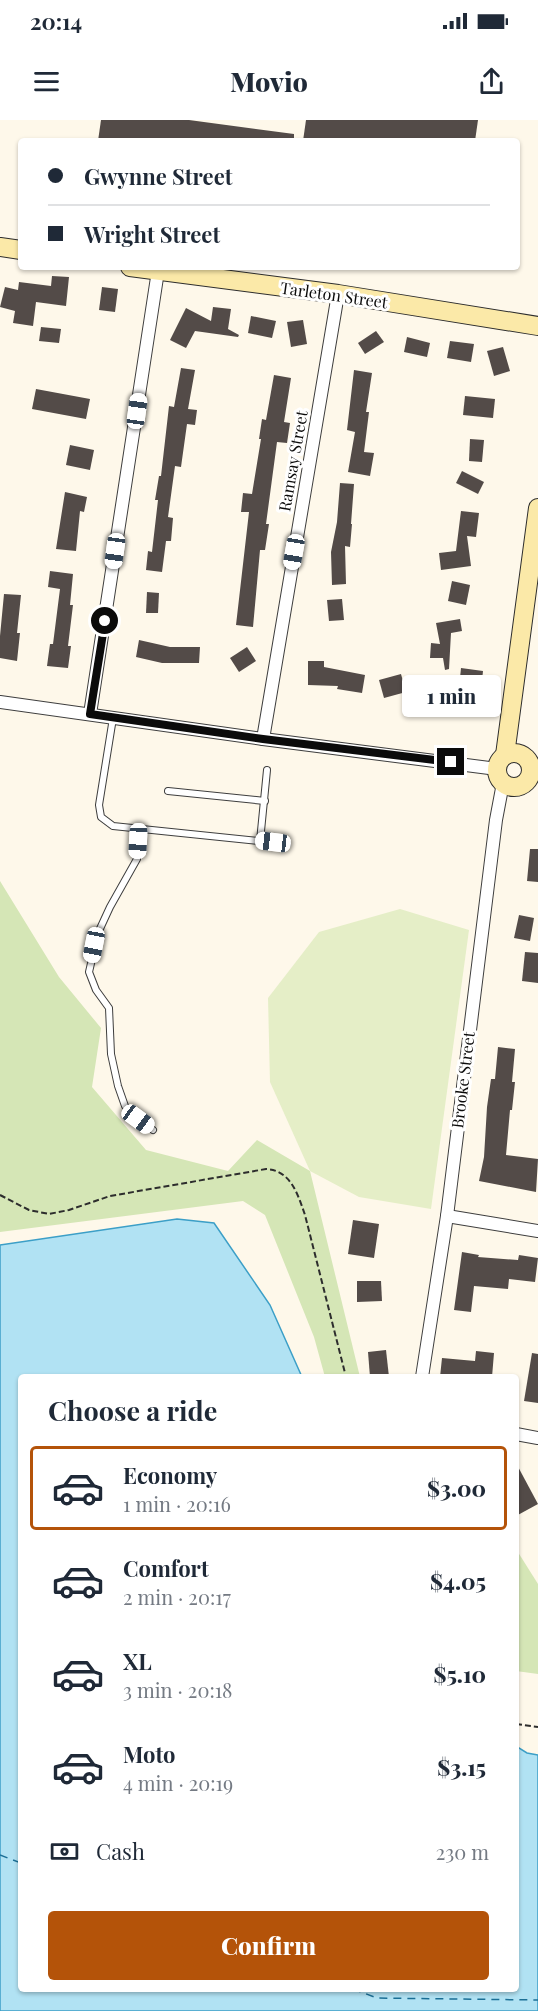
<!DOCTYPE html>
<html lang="en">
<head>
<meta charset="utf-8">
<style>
  body { margin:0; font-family:"Playfair Display",serif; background:#f6f6f7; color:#1f2937; height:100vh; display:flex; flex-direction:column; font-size:22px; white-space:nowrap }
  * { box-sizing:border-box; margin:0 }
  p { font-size:20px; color:#747a83 }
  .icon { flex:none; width:33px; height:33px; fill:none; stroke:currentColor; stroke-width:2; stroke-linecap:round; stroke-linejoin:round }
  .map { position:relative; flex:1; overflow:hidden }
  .side { position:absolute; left:18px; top:1254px; width:501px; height:618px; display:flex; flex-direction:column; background:#fff; border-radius:6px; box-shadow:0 2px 4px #0004 }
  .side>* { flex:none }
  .guide { position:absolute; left:18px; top:18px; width:502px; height:132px; border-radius:6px; box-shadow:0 2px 4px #0004; display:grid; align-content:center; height:132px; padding:0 30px; background:#fff }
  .end { position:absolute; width:27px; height:27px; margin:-14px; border:8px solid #0b0b0b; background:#fff; box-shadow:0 0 0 3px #fff }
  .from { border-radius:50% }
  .bubble { position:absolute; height:42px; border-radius:6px; background:#fff; box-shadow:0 2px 4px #0004; font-size:20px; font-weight:800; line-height:42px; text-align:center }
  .car { position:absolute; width:18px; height:36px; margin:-18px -9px; border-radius:8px; box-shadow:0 0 4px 2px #0007; background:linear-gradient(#fff 24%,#345 0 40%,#fff 0 76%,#345 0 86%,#fff 0) }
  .guide b { display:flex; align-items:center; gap:21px; height:57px; font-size:22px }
  .guide b+b { border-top:2px solid #e0e1e3 }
  .guide i { width:15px; height:15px; background:#1f2937 }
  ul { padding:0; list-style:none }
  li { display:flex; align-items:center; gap:18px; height:84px; margin:0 12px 9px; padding:0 18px; border:3px solid transparent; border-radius:6px }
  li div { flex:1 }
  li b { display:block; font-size:22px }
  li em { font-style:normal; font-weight:800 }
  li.selected { border-color:#b45309 }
  li>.icon { width:54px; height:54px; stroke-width:1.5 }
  h2 { padding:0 30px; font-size:27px; line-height:72px }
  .pay { display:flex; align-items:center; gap:15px; height:66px; padding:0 30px; font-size:22px }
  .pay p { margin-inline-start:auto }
  .action { display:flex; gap:12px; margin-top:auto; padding:12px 30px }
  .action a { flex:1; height:69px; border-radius:6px; background:#b45309; color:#fff; font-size:24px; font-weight:800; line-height:69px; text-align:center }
  .status { display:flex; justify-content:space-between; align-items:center; height:42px; padding:0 30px; background:#fff; direction:ltr }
  .status svg { height:16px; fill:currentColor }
  header { display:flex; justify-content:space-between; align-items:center; height:78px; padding:0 30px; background:#fff; font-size:27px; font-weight:800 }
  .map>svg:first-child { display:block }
  .green { fill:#d5e6b6 }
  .pitch { fill:#e5eec7 }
  .water { fill:#b1e2f3; stroke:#3c9fc7; stroke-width:1.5 }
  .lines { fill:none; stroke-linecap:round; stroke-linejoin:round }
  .ferry { stroke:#1b6f96; stroke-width:1.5; stroke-dasharray:8 6; stroke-linecap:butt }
  .building { fill:#534b48 }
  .lane-casing { stroke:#3e3e3e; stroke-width:8 }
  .street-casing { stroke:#3e3e3e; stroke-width:14 }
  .secondary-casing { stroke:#2d2d2d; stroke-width:20 }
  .path { stroke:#2d2d2d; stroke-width:2; stroke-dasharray:6 3; stroke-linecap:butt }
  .lane { stroke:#fff; stroke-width:6 }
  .street { stroke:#fff; stroke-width:12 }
  .secondary { stroke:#fbe9a8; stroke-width:18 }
  .route { stroke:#0b0b0b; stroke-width:8 }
  .labels { text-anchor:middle; stroke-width:6; stroke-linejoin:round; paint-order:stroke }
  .street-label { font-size:16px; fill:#0b0b0b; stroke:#fff }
</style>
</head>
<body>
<div class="status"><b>20:14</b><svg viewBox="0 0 49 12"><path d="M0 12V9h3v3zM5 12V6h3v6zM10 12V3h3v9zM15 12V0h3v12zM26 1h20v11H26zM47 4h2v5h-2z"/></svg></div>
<header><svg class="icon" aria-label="menu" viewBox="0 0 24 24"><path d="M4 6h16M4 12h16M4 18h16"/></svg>Movio<svg class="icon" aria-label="share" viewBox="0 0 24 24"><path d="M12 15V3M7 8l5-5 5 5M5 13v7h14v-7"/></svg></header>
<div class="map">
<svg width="538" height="1891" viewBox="0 0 538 1891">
  <rect width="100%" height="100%" fill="#fef8ea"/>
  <!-- green -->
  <g class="green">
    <path d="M0,761l59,96 42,51 -9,59 54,63 82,21 29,-31 53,31 50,206h-35l-11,-40 -49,-122 -22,-14 -243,31z"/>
    <path d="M516,1429l22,35v90l-22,-3z"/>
  </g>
  <!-- pitch -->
  <path class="pitch" d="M400,789l69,21 -38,279 -72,-12 -49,-26 -40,-89 -2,-84 51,-66z"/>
  <!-- water -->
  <path class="water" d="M177,1099l37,4 56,82 32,72h-281v612h495v-243l11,7 11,2v256h-538v-766z"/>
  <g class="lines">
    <!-- ferry -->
    <g class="ferry">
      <path d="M0,1735l21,8"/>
      <path d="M353,1869l24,9 161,2"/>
    </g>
  </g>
  <!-- building -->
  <g class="building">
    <path d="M101,0h88l105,14v7h-196z"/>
    <path d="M306,0h172l-3,21h-172z"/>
    <path d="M52,156l17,1 -3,29 -30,-4 -3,24 -20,-3 2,-12 -15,-4 5,-20 13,3 1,-8 32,4z"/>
    <path d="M102,167l16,2 -3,23 -16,-2z"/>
    <path d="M213,187l18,2 -3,20 11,6 -1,2 -43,-6 -9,17 -16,-8 16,-32 25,13z"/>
    <path d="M251,196l25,5 -4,17 -24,-5z"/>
    <path d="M303,200l4,24 -16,3 -4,-25z"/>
    <path d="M41,207l20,2 -2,14 -20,-2z"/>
    <path d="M376,211l8,11 -19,12 -7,-11z"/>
    <path d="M407,217l23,6 -3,14 -23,-5z"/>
    <path d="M450,221l24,3 -3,18 -24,-4z"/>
    <path d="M503,227l7,24 -16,5 -7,-25z"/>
    <path d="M181,248l14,2 -7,39 9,1 -2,15 -8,-1 -6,43 -6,-1 -7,51 5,1 -2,23h-5l-4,31 -16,-2 2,-19 4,1 6,-52h-3l4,-24h2l8,-70 5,1z"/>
    <path d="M354,250l18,3 -6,39h3l-5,40 10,1 -4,23 -22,-4 7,-40 -8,-2z"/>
    <path d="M274,255l17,3 -7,44 6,1 -3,20 -10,-1 -11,82h3l-4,26h-5l-7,77 -17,-2 13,-113h-8l2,-19 9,1 9,-55h-2l3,-20 4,1z"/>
    <path d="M36,269l54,10 -4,20 -54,-10z"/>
    <path d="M465,276l30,3 -2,19 -30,-3z"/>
    <path d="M470,319l14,1 -2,22 -13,-1z"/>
    <path d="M70,325l24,5 -4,20 -24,-5z"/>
    <path d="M462,351l22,11 -6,12 -22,-11z"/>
    <path d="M340,363l14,1 -3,40h1l-2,23 -5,-1 1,38 -14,1 -1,-33 6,-30z"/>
    <path d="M65,372l22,5 -3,15 -4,-1 -4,40 -20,-2z"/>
    <path d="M461,391l18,2 -3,24 -9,-1 4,30 -30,4 -2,-17 17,-2z"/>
    <path d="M50,451l23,3 -3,31h3l-5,41h3l-3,22 -21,-2 3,-22h3l7,-55 -12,-2z"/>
    <path d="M452,461l18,4 -4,20 -18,-4z"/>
    <path d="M147,472l12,1 -1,20h-12z"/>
    <path d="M4,474l17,1 -4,38h3l-3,28 -17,-3v-22z"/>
    <path d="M342,479l2,21 -15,1 -2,-21z"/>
    <path d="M460,499l2,12 -11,2 -2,36 -4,1 -2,-12h-13l1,-15 9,1 -4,-21z"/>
    <path d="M139,520l31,7h30l-1,16h-37l-26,-6z"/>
    <path d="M247,527l9,14 -17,11 -9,-14z"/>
    <path d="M308,541h16v6l41,8 -3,18 -25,-4 1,-3 -30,-1z"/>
    <path d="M461,548l22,3 -2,19 -22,-2z"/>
    <path d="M401,554l5,18 -22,6 -5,-18z"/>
    <path d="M530,729h8v33l-11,-1z"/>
    <path d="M519,795l15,3 -4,23 -16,-3z"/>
    <path d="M525,832l13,1v30l-16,-2z"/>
    <path d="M498,927l17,2 -3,33h3l-3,28h-2l-4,45 32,4 -2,33 -57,-11 5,-24 3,-50 4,-28h4z"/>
    <path d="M353,1100l26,4 -5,34 -26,-4z"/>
    <path d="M462,1132l17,3 -1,2 40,3 1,-5 19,3 -3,24 -26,-3 -1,10 -34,-3 -3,26 -17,-2z"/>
    <path d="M357,1161h24l1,20 -25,1z"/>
    <path d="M386,1230l3,27h-19l-2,-25z"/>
    <path d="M476,1231l18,2 -2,24h-52l2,-19 33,3z"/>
    <path d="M532,1233l6,1v49l-14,-2z"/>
    <path d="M516,1343l22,41 -22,12z"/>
  </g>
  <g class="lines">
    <!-- lane casing -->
    <g class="lane-casing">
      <g id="lane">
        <path d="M113,598l-14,87 2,12 12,9 174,18"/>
        <path d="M168,671l97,10"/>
        <path d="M134,709l4,12 -1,18 -27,48 -12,26 -9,39 7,18 13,18 2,46 7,32 7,20 13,13 15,11"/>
        <path d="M260,721l7,-71"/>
      </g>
    </g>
    <!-- street casing -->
    <g class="street-casing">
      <g id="street">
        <path d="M0,582l263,37 234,30"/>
        <path d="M90,594l68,-443"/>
        <path d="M263,619l75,-445"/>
        <path d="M447,1096l91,15"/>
        <path d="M422,1257l25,-161 49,-396 7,-37"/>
        <path d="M516,1314l22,4"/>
      </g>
    </g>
    <!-- secondary casing -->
    <g class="secondary-casing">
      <g id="secondary">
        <path d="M0,127l21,3"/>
        <path d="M130,147l208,27 200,32"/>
        <circle cx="514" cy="650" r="17"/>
        <path d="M505,635l33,-247"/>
      </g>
    </g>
    <!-- path -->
    <g class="path">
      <path d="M0,1075l29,15 20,4 20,-4 41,-14 156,-27c25,1 32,26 39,46l41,162"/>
      <path d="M516,1604l22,3"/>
    </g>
    <!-- lane -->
    <use href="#lane" class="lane"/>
    <!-- street -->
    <use href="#street" class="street"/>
    <!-- secondary -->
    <use href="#secondary" class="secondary"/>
  </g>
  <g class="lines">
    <!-- route -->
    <path class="route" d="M105,501l-15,93 173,25 188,23"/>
  </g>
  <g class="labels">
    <!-- street labels -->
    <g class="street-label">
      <text transform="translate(334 175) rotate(8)" y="6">Tarleton Street</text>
      <text transform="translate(293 341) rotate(-80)" y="6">Ramsay Street</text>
      <text transform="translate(463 960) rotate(-83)" y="6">Brooke Street</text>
    </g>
  </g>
</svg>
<i class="end from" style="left:105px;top:501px"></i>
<i class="end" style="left:451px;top:642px"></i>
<div class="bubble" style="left:402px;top:555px;width:99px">1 min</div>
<i class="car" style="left:137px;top:291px;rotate:8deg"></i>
<i class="car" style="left:115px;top:431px;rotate:188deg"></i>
<i class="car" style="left:294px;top:432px;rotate:190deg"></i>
<i class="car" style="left:138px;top:721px;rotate:183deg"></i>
<i class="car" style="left:273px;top:722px;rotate:277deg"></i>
<i class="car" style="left:94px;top:825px;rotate:191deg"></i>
<i class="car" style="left:138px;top:999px;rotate:126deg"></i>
<div class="guide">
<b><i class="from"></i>Gwynne Street</b>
<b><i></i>Wright Street</b>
</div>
<section class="side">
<h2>Choose a ride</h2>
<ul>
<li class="selected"><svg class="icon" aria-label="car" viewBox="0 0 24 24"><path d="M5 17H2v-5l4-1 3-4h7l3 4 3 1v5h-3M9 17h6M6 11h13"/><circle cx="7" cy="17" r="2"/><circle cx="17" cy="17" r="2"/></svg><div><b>Economy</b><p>1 min · 20:16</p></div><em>$3.00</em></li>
<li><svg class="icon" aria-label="car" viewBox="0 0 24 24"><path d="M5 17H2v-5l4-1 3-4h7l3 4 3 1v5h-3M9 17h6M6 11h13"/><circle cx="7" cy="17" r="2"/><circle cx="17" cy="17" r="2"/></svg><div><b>Comfort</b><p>2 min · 20:17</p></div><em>$4.05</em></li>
<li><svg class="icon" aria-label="car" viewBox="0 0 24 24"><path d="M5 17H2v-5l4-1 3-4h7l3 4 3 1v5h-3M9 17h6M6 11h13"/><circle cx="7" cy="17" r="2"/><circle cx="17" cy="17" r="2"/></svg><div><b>XL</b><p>3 min · 20:18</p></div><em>$5.10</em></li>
<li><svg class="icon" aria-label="car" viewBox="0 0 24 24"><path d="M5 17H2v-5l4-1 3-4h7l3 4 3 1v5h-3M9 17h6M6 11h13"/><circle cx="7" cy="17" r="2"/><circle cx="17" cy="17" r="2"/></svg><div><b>Moto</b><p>4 min · 20:19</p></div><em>$3.15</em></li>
</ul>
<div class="pay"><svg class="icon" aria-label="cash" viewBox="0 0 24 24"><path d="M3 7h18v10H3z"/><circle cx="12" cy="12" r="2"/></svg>Cash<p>230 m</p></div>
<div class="action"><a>Confirm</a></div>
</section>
</div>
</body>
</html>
